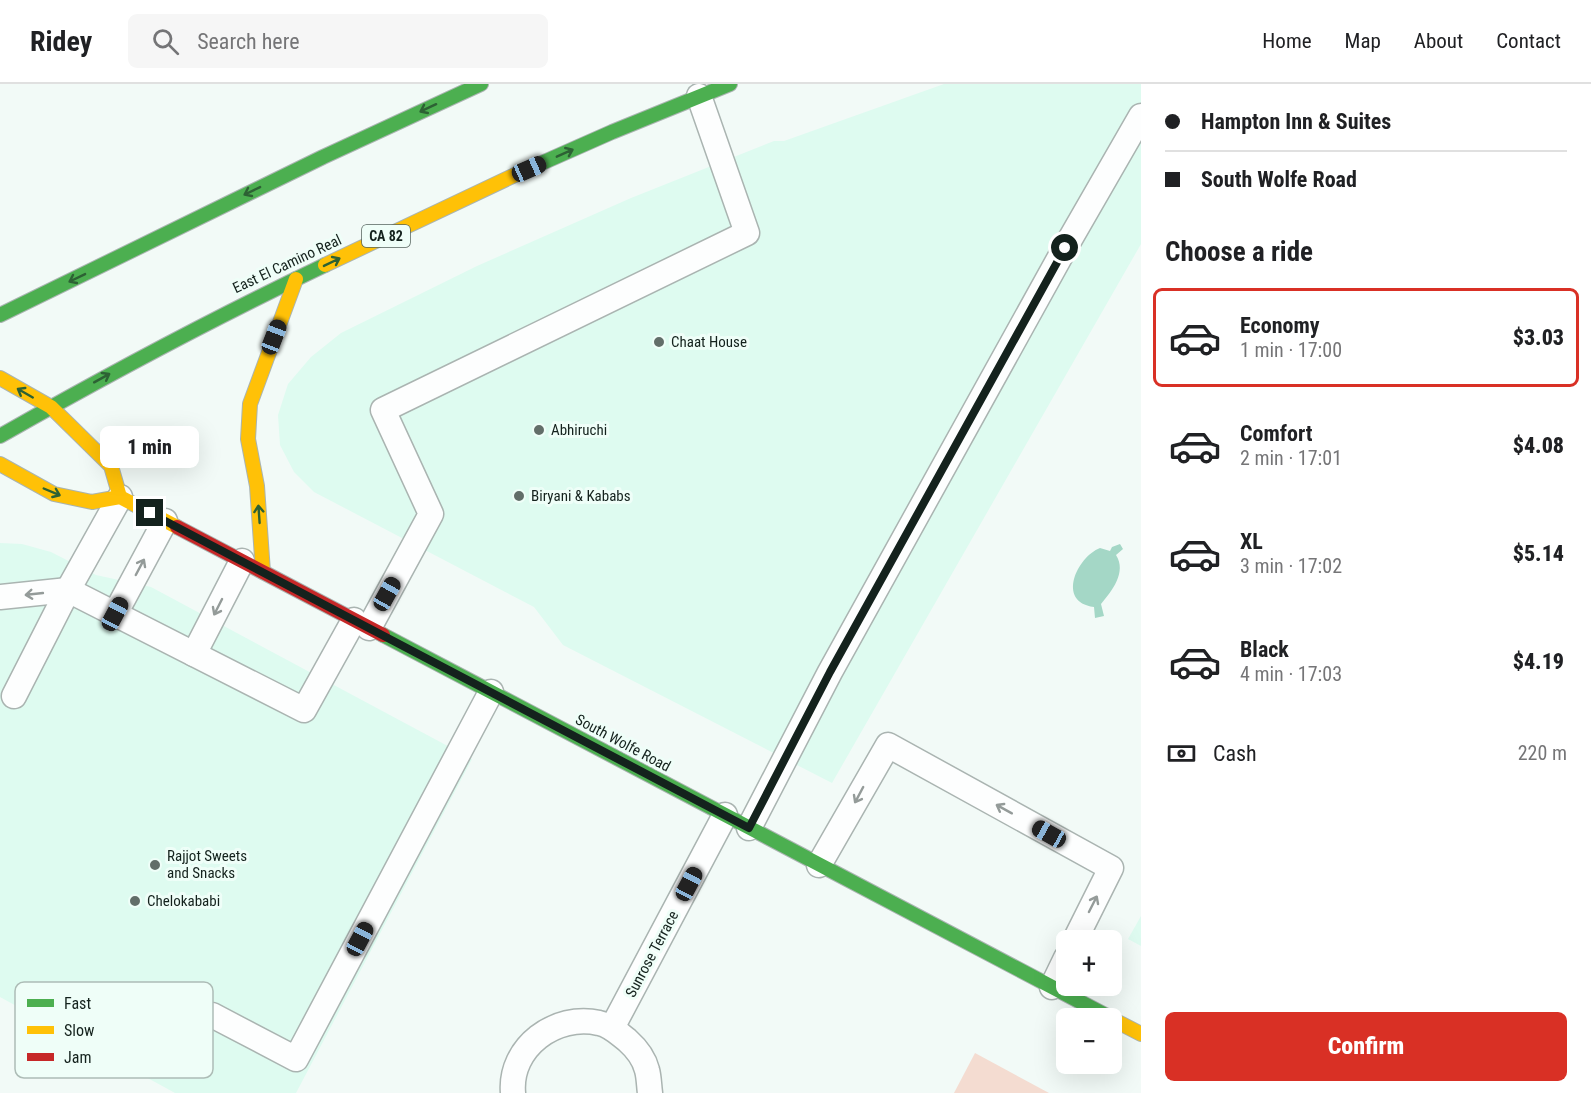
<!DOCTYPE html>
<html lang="en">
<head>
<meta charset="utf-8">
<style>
  body { margin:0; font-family:"Roboto Condensed",sans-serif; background:#f6f6f6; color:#202124; height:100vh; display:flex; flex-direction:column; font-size:22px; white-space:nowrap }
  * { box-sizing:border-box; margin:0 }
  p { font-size:20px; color:#757577 }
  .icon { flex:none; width:33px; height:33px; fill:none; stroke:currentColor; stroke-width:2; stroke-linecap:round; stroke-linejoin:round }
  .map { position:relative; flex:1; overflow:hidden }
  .sheet { display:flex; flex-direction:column; background:#fff; width:450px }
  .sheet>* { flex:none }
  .guide { display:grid; align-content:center; height:132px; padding:0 24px; background:#fff }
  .controls { position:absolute; left:1056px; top:846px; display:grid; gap:12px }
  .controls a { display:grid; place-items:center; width:66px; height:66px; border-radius:9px; background:#fff; box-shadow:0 6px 24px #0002; font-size:30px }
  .end { position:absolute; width:27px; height:27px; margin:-14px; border:8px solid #14221d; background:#fff; box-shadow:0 0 0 3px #fff }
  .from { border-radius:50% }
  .bubble { position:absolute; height:42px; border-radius:9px; background:#fff; box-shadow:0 6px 24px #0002; font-size:20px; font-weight:800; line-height:42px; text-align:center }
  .car { position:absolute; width:18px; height:36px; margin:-18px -9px; border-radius:8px; box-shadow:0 0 4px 2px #0007; background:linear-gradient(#222 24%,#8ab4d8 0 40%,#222 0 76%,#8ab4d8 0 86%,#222 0) }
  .guide b { display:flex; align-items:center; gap:21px; height:57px; font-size:22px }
  .guide b+b { border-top:2px solid #e0e0e0 }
  .guide i { width:15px; height:15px; background:#202124 }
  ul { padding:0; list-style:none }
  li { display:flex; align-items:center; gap:18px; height:99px; margin:0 12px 9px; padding:0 12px; border:3px solid transparent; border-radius:9px }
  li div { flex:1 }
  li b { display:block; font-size:22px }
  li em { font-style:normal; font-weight:800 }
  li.current { border-color:#d93025 }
  li>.icon { width:54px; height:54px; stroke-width:1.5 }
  h2 { padding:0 24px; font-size:27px; line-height:72px }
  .pay { display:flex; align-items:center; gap:15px; height:66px; padding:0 24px; font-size:22px }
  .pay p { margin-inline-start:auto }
  .button { display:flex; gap:12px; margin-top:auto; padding:12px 24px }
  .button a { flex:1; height:69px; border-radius:9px; background:#d93025; color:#fff; font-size:24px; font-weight:800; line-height:69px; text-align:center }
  header { display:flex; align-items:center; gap:36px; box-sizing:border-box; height:84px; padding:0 30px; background:#fff; border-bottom:2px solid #e0e0e0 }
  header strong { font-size:28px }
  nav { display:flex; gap:33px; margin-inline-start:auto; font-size:21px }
  .search { width:420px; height:54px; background:#f6f6f6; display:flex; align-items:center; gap:15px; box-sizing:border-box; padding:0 21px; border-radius:9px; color:#757577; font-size:22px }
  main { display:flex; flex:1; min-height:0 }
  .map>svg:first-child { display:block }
  .built { fill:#defbf0 }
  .green { fill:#f4dcd1 }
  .water { fill:#a4d7c6 }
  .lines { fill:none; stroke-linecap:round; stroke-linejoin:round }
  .lane-casing { stroke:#aab4b1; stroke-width:27 }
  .fast-casing { stroke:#aab4b1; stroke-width:16 }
  .slow-casing { stroke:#aab4b1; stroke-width:16 }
  .jam-casing { stroke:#aab4b1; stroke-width:16 }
  .lane { stroke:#fdfefe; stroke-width:24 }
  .fast { stroke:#4caf50; stroke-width:14 }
  .slow { stroke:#ffc107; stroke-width:14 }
  .jam { stroke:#c62828; stroke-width:14 }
  .oneway { stroke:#2d6134 }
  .oneway2 { stroke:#949b99 }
  .route { stroke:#14221d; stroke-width:8 }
  .poi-dot { fill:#626e69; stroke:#effef8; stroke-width:2 }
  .labels { text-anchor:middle; stroke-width:6; stroke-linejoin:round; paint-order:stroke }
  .shield { fill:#effef8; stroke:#56645f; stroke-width:1.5 }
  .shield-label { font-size:14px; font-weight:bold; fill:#14221d }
  .street-label { font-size:15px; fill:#14221d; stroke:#effef8 }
  .poi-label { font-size:15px; fill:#14221d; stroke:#effef8; text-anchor:start }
  .key { fill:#effef8; stroke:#adbcb6; stroke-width:1.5 }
  .key-label { font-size:16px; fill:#14221d }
</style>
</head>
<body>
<header>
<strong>Ridey</strong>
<div class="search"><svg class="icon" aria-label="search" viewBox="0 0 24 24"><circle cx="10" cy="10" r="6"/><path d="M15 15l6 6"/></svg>Search here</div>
<nav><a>Home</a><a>Map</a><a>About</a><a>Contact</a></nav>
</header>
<main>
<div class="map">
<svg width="1141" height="1009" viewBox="0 0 1141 1009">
  <rect width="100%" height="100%" fill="#f2faf7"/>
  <!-- built -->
  <g class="built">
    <path d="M944,0h197v160l-309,539 -269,-138 -29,-38 -220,-115 -20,-20 -14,-27 -2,-30 10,-31 23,-27 30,-24 136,-67 154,-68 143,-57h10z"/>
    <path d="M0,459l22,1 29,8 45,23 55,12 321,172 -176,334h-121l-175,-96z"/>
    <path d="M1141,832v30l-13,-7z"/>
  </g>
  <!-- green -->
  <path class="green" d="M975,969l74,40h-95z"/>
  <!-- water -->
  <path class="water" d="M1120,460l3,5 -7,6c11,17 -4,36 -15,49l3,12 -9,2 -1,-11c-38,-5 -17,-50 6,-59l10,3 2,-4z"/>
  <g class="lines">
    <!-- lane casing -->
    <g class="lane-casing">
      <g id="lane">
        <path d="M0,513l68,-7 236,120 50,-90"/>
        <path d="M115,530l50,-93"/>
        <path d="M369,544l62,-114 -48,-104 364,-177 -48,-137"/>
        <path d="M194,570l48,-93"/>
        <path d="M14,612l54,-106 52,-93"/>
        <path d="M749,744l81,-156 235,-424 76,-132"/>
        <path d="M819,781l69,-120 223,123 -36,72"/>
        <path d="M1052,903l14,-29"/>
        <path d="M212,931l84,44 195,-367"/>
        <path d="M612,944l113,-213"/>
        <path d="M513,1009c-4,-46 43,-80 86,-70 11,2 19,10 28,17 9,8 17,18 20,30 2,7 2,16 3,23"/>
      </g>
    </g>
    <!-- fast casing -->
    <g class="fast-casing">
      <g id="fast">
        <path d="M517,90l95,-42 118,-48"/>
        <path d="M0,231l323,-158 158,-73"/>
        <path d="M0,352c107,-61 214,-118 325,-171"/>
        <path d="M383,551l728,383"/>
      </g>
    </g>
    <!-- slow casing -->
    <g class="slow-casing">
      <g id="slow">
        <path d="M325,181l192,-91"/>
        <path d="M0,294l51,29 60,59 9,31"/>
        <path d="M0,380l54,30 38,8 28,-5 57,30"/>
        <path d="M263,488l-6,-86 -9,-47 2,-35 46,-125"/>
        <path d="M1112,935l29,15"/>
      </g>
    </g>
    <!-- jam casing -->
    <g class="jam-casing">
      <path id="jam" d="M177,443l206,108"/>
    </g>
    <!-- lane -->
    <use href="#lane" class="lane"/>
    <!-- fast -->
    <use href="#fast" class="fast"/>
    <!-- slow -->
    <use href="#slow" class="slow"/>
    <!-- jam -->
    <use href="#jam" class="jam"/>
  </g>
  <!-- one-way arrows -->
  <defs><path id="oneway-shaft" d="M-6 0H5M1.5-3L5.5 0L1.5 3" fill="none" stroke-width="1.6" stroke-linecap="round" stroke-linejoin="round" transform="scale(1.5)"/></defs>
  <g class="oneway">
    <use href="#oneway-shaft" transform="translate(428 24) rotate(155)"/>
    <use href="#oneway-shaft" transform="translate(565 69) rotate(-24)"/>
    <use href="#oneway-shaft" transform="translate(252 107) rotate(154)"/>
    <use href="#oneway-shaft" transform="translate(332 178) rotate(-26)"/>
    <use href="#oneway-shaft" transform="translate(77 194) rotate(154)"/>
    <use href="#oneway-shaft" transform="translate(102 294) rotate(-29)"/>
    <use href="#oneway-shaft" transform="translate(25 309) rotate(-150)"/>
    <use href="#oneway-shaft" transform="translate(52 408) rotate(23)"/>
    <use href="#oneway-shaft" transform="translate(259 430) rotate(-94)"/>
  </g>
  <g class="oneway2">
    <use href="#oneway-shaft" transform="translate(140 483) rotate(-62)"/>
    <use href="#oneway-shaft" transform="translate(34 510) rotate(174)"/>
    <use href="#oneway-shaft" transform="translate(218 523) rotate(117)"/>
    <use href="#oneway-shaft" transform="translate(859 711) rotate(118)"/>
    <use href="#oneway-shaft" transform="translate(1004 725) rotate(-151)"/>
    <use href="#oneway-shaft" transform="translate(1093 820) rotate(-63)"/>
  </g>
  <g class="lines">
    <!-- route -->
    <path class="route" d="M150,429l599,315 81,-156 235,-424"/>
  </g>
  <!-- markers -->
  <g class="poi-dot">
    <circle cx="659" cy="258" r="6"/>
    <circle cx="539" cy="346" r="6"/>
    <circle cx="519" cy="412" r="6"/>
    <circle cx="155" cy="781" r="6"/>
    <circle cx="135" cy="817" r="6"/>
  </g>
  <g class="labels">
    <!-- shield labels -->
    <rect class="shield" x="362" y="141" width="48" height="22" rx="4.5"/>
    <g class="shield-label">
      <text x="386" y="157">CA 82</text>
    </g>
    <!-- street labels -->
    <g class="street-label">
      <text transform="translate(287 180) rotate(-25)" y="5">East El Camino Real</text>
      <text transform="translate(623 659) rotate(28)" y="5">South Wolfe Road</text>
      <text transform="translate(652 870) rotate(-62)" y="5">Sunrose Terrace</text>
    </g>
    <!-- poi labels -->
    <g class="poi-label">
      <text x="671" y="263">Chaat House</text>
      <text x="551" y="351">Abhiruchi</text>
      <text x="531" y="417">Biryani &amp; Kababs</text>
      <text x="167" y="777">Rajjot Sweets<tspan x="167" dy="17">and Snacks</tspan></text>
      <text x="147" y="822">Chelokababi</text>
    </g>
  </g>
  <!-- legend -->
  <rect x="15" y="898" width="198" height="96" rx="9" class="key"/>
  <rect x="27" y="915" width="27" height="8" fill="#4caf50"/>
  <rect x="27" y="942" width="27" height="8" fill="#ffc107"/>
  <rect x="27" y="969" width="27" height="8" fill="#c62828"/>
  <g class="key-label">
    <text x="64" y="925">Fast</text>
    <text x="64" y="952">Slow</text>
    <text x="64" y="979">Jam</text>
  </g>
</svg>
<div class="controls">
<a>+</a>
<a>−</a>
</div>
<i class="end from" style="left:1065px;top:164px"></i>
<i class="end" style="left:150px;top:429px"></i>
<div class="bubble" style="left:100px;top:342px;width:99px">1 min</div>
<i class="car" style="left:529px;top:85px;rotate:66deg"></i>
<i class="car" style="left:274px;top:253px;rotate:21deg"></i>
<i class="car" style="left:387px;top:510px;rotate:29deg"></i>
<i class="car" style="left:115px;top:530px;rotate:28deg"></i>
<i class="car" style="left:1049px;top:750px;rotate:299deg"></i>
<i class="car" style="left:689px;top:800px;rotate:28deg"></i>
<i class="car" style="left:360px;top:855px;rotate:28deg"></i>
</div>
<section class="sheet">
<div class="guide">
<b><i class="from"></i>Hampton Inn &amp; Suites</b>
<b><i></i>South Wolfe Road</b>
</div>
<h2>Choose a ride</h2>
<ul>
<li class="current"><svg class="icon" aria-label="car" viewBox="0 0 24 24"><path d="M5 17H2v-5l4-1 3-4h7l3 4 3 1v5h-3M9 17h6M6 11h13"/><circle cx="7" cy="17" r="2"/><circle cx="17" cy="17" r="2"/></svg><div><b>Economy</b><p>1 min · 17:00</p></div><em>$3.03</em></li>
<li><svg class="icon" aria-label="car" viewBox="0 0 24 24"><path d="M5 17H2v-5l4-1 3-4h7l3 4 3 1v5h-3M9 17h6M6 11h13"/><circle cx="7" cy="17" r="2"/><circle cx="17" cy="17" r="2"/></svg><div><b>Comfort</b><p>2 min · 17:01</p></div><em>$4.08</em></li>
<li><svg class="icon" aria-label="car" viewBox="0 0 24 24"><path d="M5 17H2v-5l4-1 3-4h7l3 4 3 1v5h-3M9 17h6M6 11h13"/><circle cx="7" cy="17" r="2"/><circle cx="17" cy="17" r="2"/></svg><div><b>XL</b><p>3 min · 17:02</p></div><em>$5.14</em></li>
<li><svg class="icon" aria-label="car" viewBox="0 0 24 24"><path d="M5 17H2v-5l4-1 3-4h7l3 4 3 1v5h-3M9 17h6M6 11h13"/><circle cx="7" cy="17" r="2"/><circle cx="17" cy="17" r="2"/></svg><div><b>Black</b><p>4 min · 17:03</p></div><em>$4.19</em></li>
</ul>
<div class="pay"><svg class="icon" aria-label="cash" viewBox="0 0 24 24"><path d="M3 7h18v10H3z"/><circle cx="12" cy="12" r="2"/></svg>Cash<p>220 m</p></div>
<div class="button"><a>Confirm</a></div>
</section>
</main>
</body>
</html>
